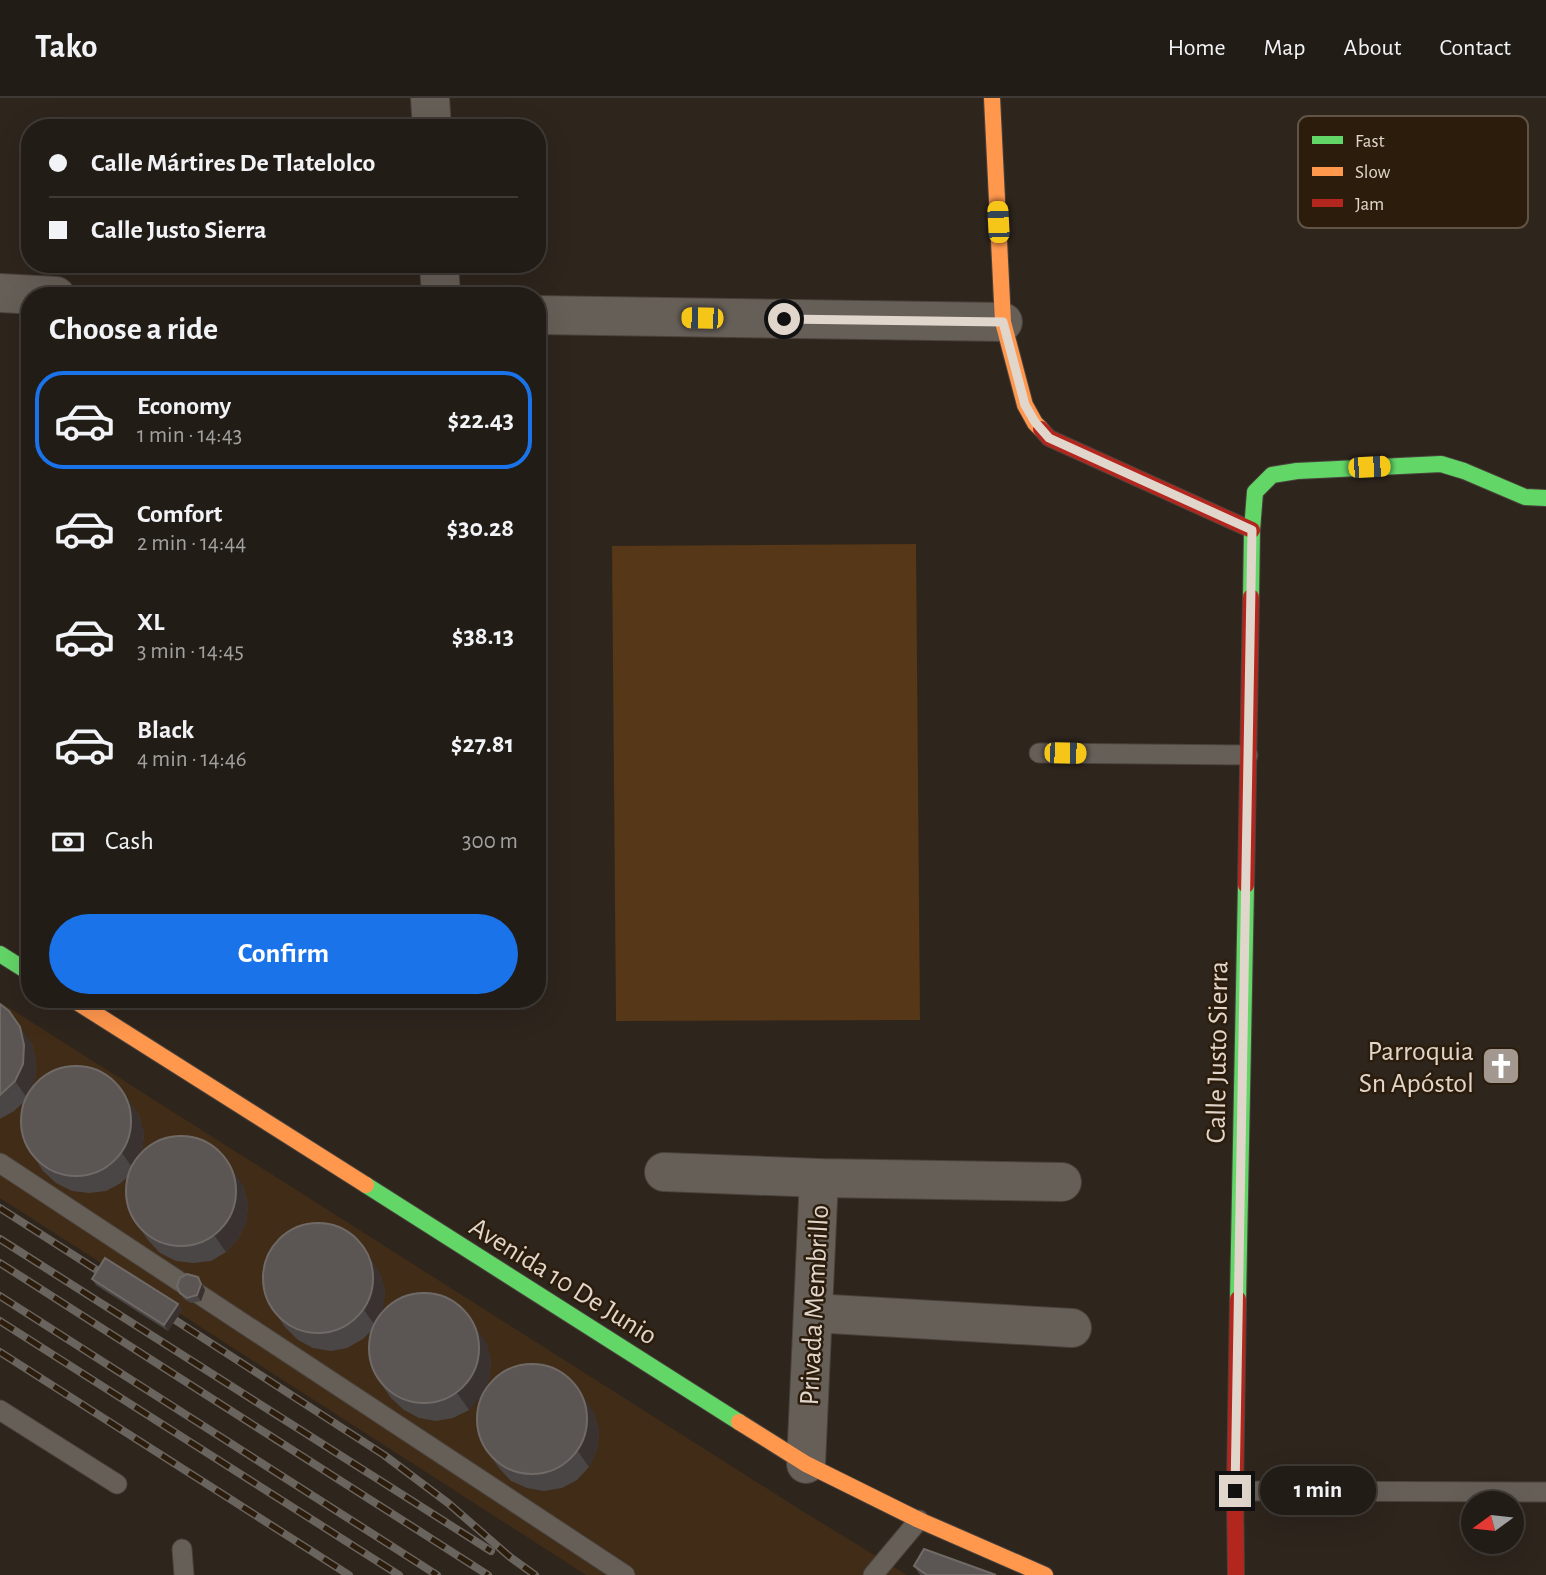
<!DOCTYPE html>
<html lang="en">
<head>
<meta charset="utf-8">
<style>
  body { margin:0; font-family:"Alegreya Sans",sans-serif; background:#2e2923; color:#f1f3f6; height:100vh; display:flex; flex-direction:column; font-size:26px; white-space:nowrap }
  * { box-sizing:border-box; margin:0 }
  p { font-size:23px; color:#a2a1a1 }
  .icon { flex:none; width:38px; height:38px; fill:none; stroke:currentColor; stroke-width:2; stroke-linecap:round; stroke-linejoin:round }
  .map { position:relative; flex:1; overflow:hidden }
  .drawer { position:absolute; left:21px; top:189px; width:525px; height:721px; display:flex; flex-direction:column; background:#221c16; border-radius:28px; box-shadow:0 7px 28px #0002,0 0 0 2px #3f3a35 }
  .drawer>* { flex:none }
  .top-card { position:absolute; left:21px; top:21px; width:525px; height:154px; border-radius:28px; box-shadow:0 7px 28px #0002,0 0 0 2px #3f3a35; display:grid; align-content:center; height:154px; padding:0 28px; background:#221c16 }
  .needle { width:46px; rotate:255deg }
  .tools { position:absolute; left:1461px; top:1393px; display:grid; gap:14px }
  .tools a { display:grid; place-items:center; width:63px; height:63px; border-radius:50%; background:#221c16; box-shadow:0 7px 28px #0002,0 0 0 2px #3f3a35; font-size:35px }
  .end { position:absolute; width:32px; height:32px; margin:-16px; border:9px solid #e1d6cc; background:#111; box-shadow:0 0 0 4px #111 }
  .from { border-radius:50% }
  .bubble { position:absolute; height:49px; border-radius:24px; background:#221c16; box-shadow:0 7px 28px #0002,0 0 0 2px #3f3a35; font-size:23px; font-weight:700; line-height:49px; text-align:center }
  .car { position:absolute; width:21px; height:42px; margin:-21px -10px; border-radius:9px; box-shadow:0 0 5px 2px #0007; background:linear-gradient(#f5c518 24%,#345 0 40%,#f5c518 0 76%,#345 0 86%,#f5c518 0) }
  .top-card b { display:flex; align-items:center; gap:24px; height:66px; font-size:26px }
  .top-card b+b { border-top:2px solid #3f3a35 }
  .top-card i { width:18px; height:18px; background:#f1f3f6 }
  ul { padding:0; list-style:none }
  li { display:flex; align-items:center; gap:21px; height:98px; margin:0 14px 10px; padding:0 14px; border:4px solid transparent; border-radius:28px }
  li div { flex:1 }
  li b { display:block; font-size:26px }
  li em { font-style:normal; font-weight:700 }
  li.current { border-color:#1a73e8 }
  li>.icon { width:63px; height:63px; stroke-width:1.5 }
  h2 { padding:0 28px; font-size:32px; line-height:84px }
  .pay { display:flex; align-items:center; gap:18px; height:77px; padding:0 28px; font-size:26px }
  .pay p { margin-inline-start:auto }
  .cta { display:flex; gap:14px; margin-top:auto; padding:14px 28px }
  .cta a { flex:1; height:80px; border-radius:42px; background:#1a73e8; color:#fff; font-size:28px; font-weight:700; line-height:80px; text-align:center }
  header { display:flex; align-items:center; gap:42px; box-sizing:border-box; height:98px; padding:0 35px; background:#221c16; border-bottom:2px solid #3f3a35 }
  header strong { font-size:33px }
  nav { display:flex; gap:38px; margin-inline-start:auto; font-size:24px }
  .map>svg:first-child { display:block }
  .built { fill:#402c17 }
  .green { fill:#563717 }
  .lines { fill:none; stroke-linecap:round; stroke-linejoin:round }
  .lane-casing { stroke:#4a433c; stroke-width:21 }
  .street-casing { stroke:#4a433c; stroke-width:40 }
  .fast-casing { stroke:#4a433c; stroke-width:18 }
  .slow-casing { stroke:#4a433c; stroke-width:18 }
  .jam-casing { stroke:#4a433c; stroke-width:18 }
  .lane { stroke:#665f58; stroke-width:19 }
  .street { stroke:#665f58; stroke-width:38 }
  .fast { stroke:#63d668; stroke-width:16 }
  .slow { stroke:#ff974d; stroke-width:16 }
  .jam { stroke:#b3261e; stroke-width:16 }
  .rail-casing { stroke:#6a645e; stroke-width:8 }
  .rail { stroke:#2c1c0b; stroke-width:5; stroke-dasharray:16; stroke-linecap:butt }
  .wall { fill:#4b4646 }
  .shaded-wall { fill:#393230 }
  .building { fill:#5b5554; stroke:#706a67; stroke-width:2 }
  .route { stroke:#e1d6cc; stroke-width:9 }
  .labels { text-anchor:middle; stroke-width:5; stroke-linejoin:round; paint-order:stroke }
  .poi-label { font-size:28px; fill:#e1d6cc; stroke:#2c1c0b; text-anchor:end }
  .street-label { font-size:28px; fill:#e1d6cc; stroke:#2c1c0b }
  .key { fill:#2c1c0b; stroke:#625445; stroke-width:2 }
  .key-label { font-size:19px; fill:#e1d6cc }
</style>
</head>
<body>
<header>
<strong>Tako</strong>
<nav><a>Home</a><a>Map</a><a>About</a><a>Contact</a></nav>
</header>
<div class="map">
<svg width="1546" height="1477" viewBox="0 0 1546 1477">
  <rect width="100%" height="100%" fill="#2e251d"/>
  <!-- built -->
  <path class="built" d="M0,904l804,510 103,63h-321l-586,-377z"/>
  <!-- green -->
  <path class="green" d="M916,446l4,476 -304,1 -4,-475z"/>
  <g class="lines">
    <!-- lane casing -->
    <g class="lane-casing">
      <g id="lane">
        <path d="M1039,655l209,2"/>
        <path d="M0,1065l625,412"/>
        <path d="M0,1312l117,74"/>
        <path d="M1235,1393l311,1"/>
        <path d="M182,1451l2,26"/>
        <path d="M873,1477l46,-55"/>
      </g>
    </g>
    <!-- street casing -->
    <g class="street-casing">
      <g id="street">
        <path d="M430,0l2,30"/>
        <path d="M439,166l2,32"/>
        <path d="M0,195l56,3"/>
        <path d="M537,217l466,7"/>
        <path d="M664,1074l155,6 243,4"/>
        <path d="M813,1215l259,15"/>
        <path d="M806,1366l13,-286"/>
      </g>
    </g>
    <!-- fast casing -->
    <g class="fast-casing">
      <g id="fast">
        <path d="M1251,499l1,-67 3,-38 17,-17 25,-4 144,-7 23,7 61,26 21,1"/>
        <path d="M0,856l30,19"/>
        <path d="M366,1087l373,237"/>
        <path d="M1238,1201l8,-414"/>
      </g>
    </g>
    <!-- slow casing -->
    <g class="slow-casing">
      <g id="slow">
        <path d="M992,0l11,224 22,83 10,18 6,6"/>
        <path d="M72,901l294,186"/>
        <path d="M739,1324l67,42 113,56 126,55"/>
      </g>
    </g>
    <!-- jam casing -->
    <g class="jam-casing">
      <g id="jam">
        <path d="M1041,331l8,9 203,92"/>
        <path d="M1246,787l5,-288"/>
        <path d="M1236,1477l-1,-84 3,-192"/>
      </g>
    </g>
    <!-- lane -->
    <use href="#lane" class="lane"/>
    <!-- street -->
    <use href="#street" class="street"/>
    <!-- fast -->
    <use href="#fast" class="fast"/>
    <!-- slow -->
    <use href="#slow" class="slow"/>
    <!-- jam -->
    <use href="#jam" class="jam"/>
    <!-- rail casing -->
    <g class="rail-casing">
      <g id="rail">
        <path d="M0,1110l114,73"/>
        <path d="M0,1141l491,312"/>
        <path d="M0,1165l488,312"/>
        <path d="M0,1198l437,279"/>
        <path d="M158,1211l226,146 64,48 62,54 25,18"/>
        <path d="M0,1223l399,254"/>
        <path d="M0,1254l349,223"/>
      </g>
    </g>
    <!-- rail -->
    <use href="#rail" class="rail"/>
  </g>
  <!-- wall -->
  <g class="wall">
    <path d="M0,906l32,40 4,18 -1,19 -7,14 100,5 11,15 5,19 -2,18 101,33 5,19 -2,19 -8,16 -12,13 -15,9 -18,2 -17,-2 -16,-8 -12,-13 -12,-17 -8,-47 -7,7 -15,8 -17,2 -17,-2 -16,-8 -13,-12 -11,-17 -5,-55 -13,12 -14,8z"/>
    <path d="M380,1175l5,18 -3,21 104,30 5,19 -2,19 -20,30 -16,8 -17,3 -17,-3 -15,-8 -13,-12 -12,-17 -8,-50 -8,8 -16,9 -16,3 -18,-3 -15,-8 -13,-13 -12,-17z"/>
    <path d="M92,1181l86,25 4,6 -14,21 -72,-46z"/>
    <path d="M202,1185l3,7 -4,11 -10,2 -7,-4 -4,-6z"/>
    <path d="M594,1315l5,18 -2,19 -8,17 -12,13 -15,8 -18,3 -17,-3 -16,-7 -12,-13 -12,-17z"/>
    <path d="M914,1468l82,9h-76z"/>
  </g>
  <!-- shaded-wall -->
  <g class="shaded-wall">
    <path d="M9,913l23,33 4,18 -1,19 -8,17 -12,-17z"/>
    <path d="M116,985l23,32 5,19 -2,19 -8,17 -12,-17z"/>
    <path d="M221,1055l22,32 5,19 -2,19 -8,16 -12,13 -12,-17z"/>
    <path d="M358,1142l22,33 5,18 -2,19 -7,17 -12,-17z"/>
    <path d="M198,1179l7,13 -4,11 -4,-6z"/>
    <path d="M178,1206l4,6 -14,21 -4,-6z"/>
    <path d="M464,1212l22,32 5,19 -2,19 -8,17 -12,13 -12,-17z"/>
    <path d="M572,1282l22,33 5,18 -2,19 -8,17 -12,-17z"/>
  </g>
  <!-- building -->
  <g class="building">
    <path d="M0,906l9,7 11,16 4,18 -1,19 -8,17 -15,14z"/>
    <circle cx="76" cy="1023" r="55"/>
    <circle cx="181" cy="1093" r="55"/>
    <circle cx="318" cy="1180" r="55"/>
    <path d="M105,1160l73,46 -14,21 -72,-46z"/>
    <path d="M187,1176l11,3 3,7 -4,11 -10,3 -7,-5 -3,-7 3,-8z"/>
    <circle cx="424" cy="1250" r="55"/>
    <circle cx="532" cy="1321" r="55"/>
    <path d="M924,1451l72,26h-69l-13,-9z"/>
  </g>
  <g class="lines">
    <!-- route -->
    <path class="route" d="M784,221l219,3 22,83 10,17 14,16 203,92 -17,961"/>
  </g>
  <!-- icons -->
  <defs>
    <g id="church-square" transform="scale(2.0125)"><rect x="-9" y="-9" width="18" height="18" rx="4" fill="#a2988f" stroke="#2c1c0b"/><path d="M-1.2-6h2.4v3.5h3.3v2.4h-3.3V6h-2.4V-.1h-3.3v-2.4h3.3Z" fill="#fff"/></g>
  </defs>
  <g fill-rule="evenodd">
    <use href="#church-square" x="1501" y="968"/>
  </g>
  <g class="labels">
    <!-- poi labels -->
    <g class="poi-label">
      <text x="1474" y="962">Parroquia<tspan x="1474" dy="32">Sn Apóstol</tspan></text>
    </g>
    <!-- street labels -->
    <g class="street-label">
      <text transform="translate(1216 954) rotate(-89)" y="10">Calle Justo Sierra</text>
      <text transform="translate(564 1182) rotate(32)" y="10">Avenida 10 De Junio</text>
      <text transform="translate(813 1207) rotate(-87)" y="10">Privada Membrillo</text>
    </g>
  </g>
  <!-- legend -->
  <rect x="1298" y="18" width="230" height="112" rx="10" class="key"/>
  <rect x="1312" y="38" width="31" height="8" fill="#63d668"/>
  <rect x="1312" y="69" width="31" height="9" fill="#ff974d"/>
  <rect x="1312" y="101" width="31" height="8" fill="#b3261e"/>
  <g class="key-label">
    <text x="1355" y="49">Fast</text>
    <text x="1355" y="80">Slow</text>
    <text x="1355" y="112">Jam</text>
  </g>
</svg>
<div class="tools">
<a><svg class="needle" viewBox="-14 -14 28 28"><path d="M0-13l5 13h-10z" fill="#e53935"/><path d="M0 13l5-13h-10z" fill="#a2a1a1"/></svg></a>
</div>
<i class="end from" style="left:784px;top:221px"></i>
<i class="end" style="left:1235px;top:1393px"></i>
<div class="bubble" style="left:1260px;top:1368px;width:116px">1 min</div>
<i class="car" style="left:998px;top:124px;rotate:357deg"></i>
<i class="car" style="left:702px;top:220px;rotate:271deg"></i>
<i class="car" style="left:1369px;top:369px;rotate:87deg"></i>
<i class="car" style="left:1065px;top:655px;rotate:91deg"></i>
<div class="top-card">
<b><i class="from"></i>Calle Mártires De Tlatelolco</b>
<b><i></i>Calle Justo Sierra</b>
</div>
<section class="drawer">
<h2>Choose a ride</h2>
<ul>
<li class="current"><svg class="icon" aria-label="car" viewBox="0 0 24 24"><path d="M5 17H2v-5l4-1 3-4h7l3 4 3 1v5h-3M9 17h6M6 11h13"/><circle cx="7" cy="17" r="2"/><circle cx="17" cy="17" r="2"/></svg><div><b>Economy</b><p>1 min · 14:43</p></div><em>$22.43</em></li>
<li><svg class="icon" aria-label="car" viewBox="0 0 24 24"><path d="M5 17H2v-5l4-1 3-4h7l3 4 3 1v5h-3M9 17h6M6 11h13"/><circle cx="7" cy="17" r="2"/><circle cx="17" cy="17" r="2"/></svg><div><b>Comfort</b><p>2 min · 14:44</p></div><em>$30.28</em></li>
<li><svg class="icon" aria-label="car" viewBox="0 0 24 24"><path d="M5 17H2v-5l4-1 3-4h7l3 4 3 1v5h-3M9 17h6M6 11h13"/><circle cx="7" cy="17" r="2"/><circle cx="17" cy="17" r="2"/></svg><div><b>XL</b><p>3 min · 14:45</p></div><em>$38.13</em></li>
<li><svg class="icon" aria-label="car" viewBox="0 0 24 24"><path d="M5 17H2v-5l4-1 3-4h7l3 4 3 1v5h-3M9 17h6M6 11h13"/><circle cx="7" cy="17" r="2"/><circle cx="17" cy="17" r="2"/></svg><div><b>Black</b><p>4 min · 14:46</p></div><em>$27.81</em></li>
</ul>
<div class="pay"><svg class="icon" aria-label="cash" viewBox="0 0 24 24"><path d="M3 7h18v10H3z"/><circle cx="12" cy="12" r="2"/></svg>Cash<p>300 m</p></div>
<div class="cta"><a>Confirm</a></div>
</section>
</div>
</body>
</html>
